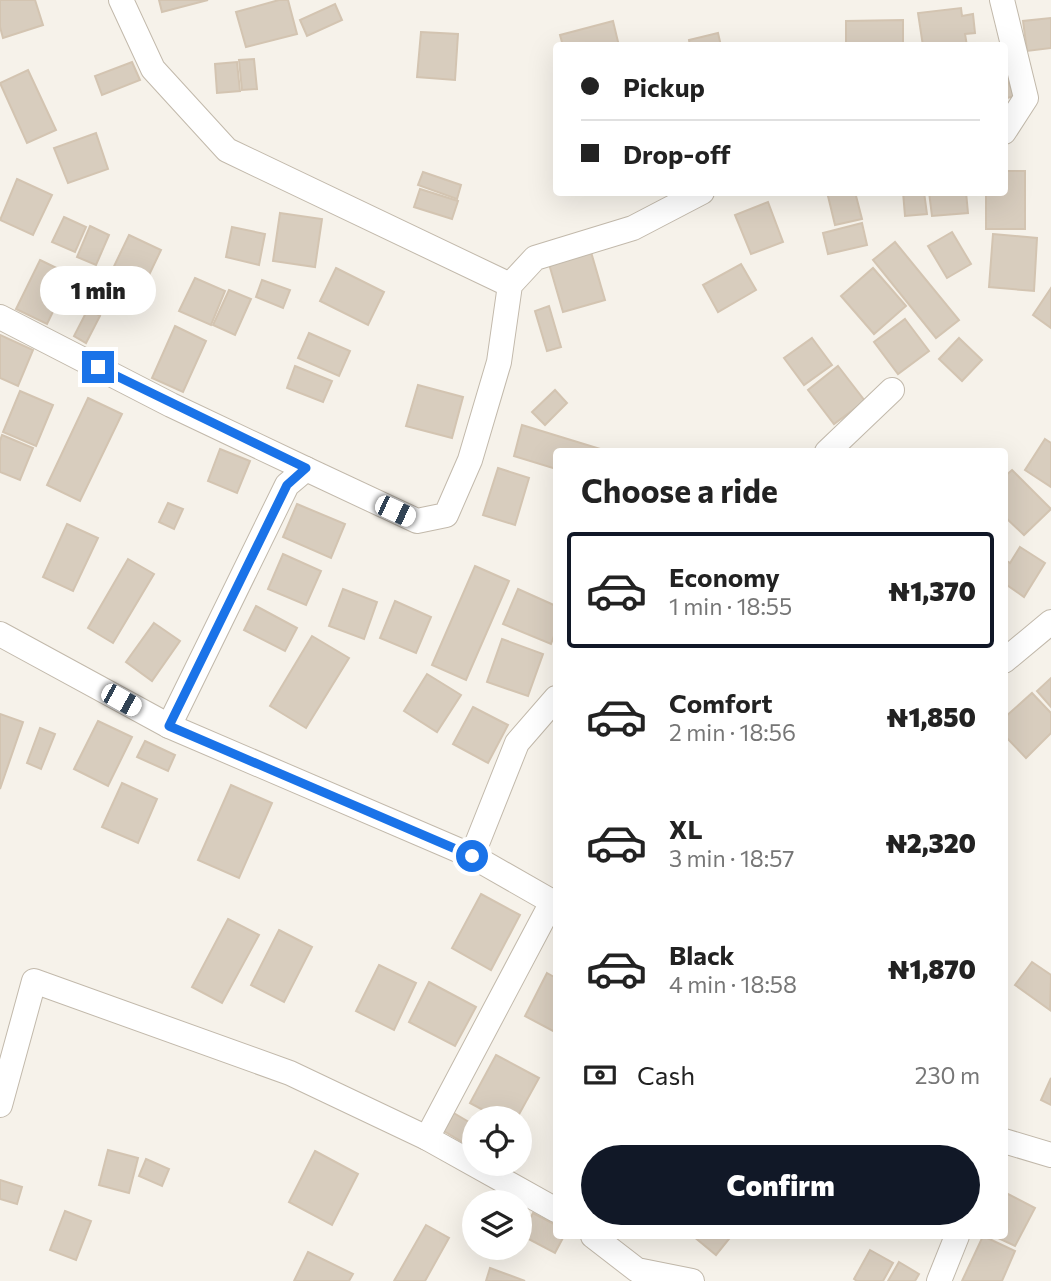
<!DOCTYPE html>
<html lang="en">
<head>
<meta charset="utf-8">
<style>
  body { margin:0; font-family:Commissioner,sans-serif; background:#f2f2f2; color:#222; height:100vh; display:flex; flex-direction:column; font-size:26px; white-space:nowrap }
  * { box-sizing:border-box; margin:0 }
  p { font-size:23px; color:#767676 }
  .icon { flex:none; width:38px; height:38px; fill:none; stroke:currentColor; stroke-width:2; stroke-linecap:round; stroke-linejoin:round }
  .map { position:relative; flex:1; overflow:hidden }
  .panel { position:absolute; left:553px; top:448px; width:455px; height:791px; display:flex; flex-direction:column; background:#fff; border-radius:7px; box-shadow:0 7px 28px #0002 }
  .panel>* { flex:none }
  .hud { position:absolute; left:553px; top:42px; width:455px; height:154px; border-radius:7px; box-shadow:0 7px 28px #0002; display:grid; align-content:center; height:154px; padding:0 28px; background:#fff }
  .controls { position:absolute; left:462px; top:1106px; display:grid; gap:14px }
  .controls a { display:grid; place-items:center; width:70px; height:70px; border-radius:50%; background:#fff; box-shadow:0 7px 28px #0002; font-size:35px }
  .end { position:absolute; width:32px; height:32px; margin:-16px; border:9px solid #1a73e8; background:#fff; box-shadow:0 0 0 4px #fff }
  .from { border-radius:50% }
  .bubble { position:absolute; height:49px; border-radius:24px; background:#fff; box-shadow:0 7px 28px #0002; font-size:23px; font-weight:800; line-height:49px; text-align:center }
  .car { position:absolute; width:21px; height:42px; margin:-21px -10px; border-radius:9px; box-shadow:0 0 5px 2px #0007; background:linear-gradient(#fff 24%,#345 0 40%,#fff 0 76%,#345 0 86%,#fff 0) }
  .hud b { display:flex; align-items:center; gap:24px; height:66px; font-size:26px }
  .hud b+b { border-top:2px solid #e0e0e0 }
  .hud i { width:18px; height:18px; background:#222 }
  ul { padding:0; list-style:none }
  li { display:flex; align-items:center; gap:21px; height:116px; margin:0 14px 10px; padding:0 14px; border:4px solid transparent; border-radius:7px }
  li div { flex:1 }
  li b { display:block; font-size:26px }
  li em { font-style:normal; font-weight:800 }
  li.active { border-color:#111827 }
  li>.icon { width:63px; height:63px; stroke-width:1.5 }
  h2 { padding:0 28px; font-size:32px; line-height:84px }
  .pay { display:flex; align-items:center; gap:18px; height:77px; padding:0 28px; font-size:26px }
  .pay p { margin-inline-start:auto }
  .primary-button { display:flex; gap:14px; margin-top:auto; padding:14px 28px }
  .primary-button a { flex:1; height:80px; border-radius:42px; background:#111827; color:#fff; font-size:28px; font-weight:800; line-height:80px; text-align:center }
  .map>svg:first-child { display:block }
  .building { fill:#d8cdbe; stroke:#d3c4b1; stroke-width:2 }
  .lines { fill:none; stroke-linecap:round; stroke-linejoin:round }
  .minor-casing { stroke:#c2b9ab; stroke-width:26 }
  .minor { stroke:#fff; stroke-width:24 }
  .route { stroke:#1a73e8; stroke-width:9 }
</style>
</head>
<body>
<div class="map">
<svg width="1051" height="1281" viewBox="0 0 1051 1281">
  <rect width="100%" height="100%" fill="#f6f2ea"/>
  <!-- building -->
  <g class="building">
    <path d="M0,0h35l8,25 -40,13 -3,-11z"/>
    <path d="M159,0h49l-46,12z"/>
    <path d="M279,0h9l9,34 -51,13 -10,-35z"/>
    <path d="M335,4l7,16 -35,16 -7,-16z"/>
    <path d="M961,8l1,8 11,-2 2,19 -10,1 2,12h-44l-5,-33z"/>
    <path d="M1051,18v30l-24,3 -4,-30z"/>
    <path d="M903,20v26h-57v-25z"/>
    <path d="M613,21l6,25h-56l-3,-11z"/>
    <path d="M421,32l37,2 -3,46 -38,-3z"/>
    <path d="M718,33l3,13h-31l-1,-6z"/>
    <path d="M254,59l3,30 -15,1 -3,-30z"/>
    <path d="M132,62l8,18 -38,15 -7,-19z"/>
    <path d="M237,62l3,29 -23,2 -2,-29z"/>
    <path d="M28,70l28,60 -29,13 -27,-60z"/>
    <path d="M1004,71l10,25 -10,3z"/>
    <path d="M96,133l12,36 -40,14 -14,-35z"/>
    <path d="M1004,171h21v58h-39v-37h18z"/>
    <path d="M423,172l38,13 -4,14 -39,-14z"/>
    <path d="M17,179l35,16 -19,40 -33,-15z"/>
    <path d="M420,189l38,12 -6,18 -38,-12z"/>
    <path d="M827,192h28l7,27 -27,6z"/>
    <path d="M903,192h21l3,22 -22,2z"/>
    <path d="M929,192h37l2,21 -36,3z"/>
    <path d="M768,202l15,40 -32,12 -16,-39z"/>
    <path d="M280,213l42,6 -7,48 -42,-6z"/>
    <path d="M64,217l22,10 -11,25 -23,-10z"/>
    <path d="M862,223l5,22 -39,9 -5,-21z"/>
    <path d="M90,226l19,9 -13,30 -19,-8z"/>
    <path d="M232,227l33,7 -6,31 -33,-8z"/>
    <path d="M952,232l19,32 -24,14 -19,-32z"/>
    <path d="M993,234l44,4 -3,53 -45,-4z"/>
    <path d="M129,235l32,15 -23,48 -32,-15z"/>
    <path d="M895,242l64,78 -23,18 -63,-78z"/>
    <path d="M591,252l14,48 -42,12 -14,-48z"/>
    <path d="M40,260l31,15 -24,49 -31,-15z"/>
    <path d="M741,264l15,26 -38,22 -15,-27z"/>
    <path d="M336,268l48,24 -16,33 -48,-24z"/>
    <path d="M873,268l33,38 -32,28 -33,-38z"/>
    <path d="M195,278l30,13 -14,34 -32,-14z"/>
    <path d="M262,280l28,10 -7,18 -27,-11z"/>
    <path d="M1051,288v40l-18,-13z"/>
    <path d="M229,290l22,9 -16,36 -22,-10z"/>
    <path d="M549,306l12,41 -14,4 -12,-40z"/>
    <path d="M88,309l12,7 -14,27 -12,-7z"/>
    <path d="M905,319l24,32 -31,23 -24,-32z"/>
    <path d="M175,326l31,15 -23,51 -31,-14z"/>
    <path d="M309,333l41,18 -11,25 -41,-18z"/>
    <path d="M0,335l33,15 -15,36 -18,-8z"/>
    <path d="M812,338l20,27 -28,20 -20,-27z"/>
    <path d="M959,338l23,22 -20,21 -23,-22z"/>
    <path d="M295,366l37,15 -9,21 -36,-14z"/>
    <path d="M838,366l27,35 -31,23 -26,-34z"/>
    <path d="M418,385l45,12 -11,41 -46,-12z"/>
    <path d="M555,390l12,13 -22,22 -13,-13z"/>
    <path d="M20,391l33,14 -17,41 -33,-14z"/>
    <path d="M88,398l34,16 -42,87 -33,-16z"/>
    <path d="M522,425l88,27h-54v17l-42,-13z"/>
    <path d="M2,435l31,13 -13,32 -20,-8v-31z"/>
    <path d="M1045,439l6,4v44l-26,-17z"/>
    <path d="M220,449l30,12 -13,32 -29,-12z"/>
    <path d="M498,468l31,10 -14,47 -32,-10z"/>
    <path d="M1012,470l39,39 -27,26 -20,-19v-39z"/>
    <path d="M168,503l15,6 -9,20 -15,-7z"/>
    <path d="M297,504l48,20 -14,34 -48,-21z"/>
    <path d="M67,524l31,14 -25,53 -30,-14z"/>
    <path d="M1020,547l25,16 -21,34 -20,-14v-24l6,4z"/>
    <path d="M283,554l38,17 -15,34 -38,-16z"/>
    <path d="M128,559l26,15 -41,69 -25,-15z"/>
    <path d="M475,566l34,15 -43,99 -34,-15z"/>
    <path d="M343,589l34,13 -13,37 -35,-13z"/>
    <path d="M518,589l38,17v24l-5,14 -48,-20z"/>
    <path d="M395,601l36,16 -15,36 -36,-15z"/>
    <path d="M256,606l41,22 -12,23 -41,-21z"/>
    <path d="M154,623l26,18 -28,40 -26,-19z"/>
    <path d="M312,636l37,22 -43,70 -36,-22z"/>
    <path d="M502,639l41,15 -15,42 -41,-14z"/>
    <path d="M427,674l34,21 -24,37 -33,-21z"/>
    <path d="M1051,678v29l-14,-16z"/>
    <path d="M1032,693l19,20v20l-25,25 -22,-23v-17z"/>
    <path d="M473,707l35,18 -20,38 -35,-19z"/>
    <path d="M0,714l23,8 -23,67z"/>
    <path d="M98,721l34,16 -24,49 -34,-17z"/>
    <path d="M40,728l15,6 -14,35 -14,-6z"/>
    <path d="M145,741l30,14 -7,16 -31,-14z"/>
    <path d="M122,783l35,16 -19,44 -36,-16z"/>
    <path d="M231,785l41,18 -33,75 -41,-18z"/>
    <path d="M481,894l39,21 -29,55 -39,-22z"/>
    <path d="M228,919l31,16 -37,68 -30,-16z"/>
    <path d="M279,930l33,17 -28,55 -33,-17z"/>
    <path d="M1032,962l19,13 -1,35 -35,-25z"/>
    <path d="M379,965l37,18 -22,47 -38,-19z"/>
    <path d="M547,973l9,5v50l-1,4 -30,-16z"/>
    <path d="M429,982l47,25 -21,39 -46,-24z"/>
    <path d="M496,1055l43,23 -22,40h-19l-28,-15z"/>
    <path d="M1051,1078v27l-10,-5z"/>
    <path d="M452,1112l22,13v24l-32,-19z"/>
    <path d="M108,1150l30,8 -9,35 -30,-8z"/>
    <path d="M315,1151l43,23 -26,51 -43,-23z"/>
    <path d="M146,1159l23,10 -7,17 -23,-10z"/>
    <path d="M0,1180l22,7 -5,17 -17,-5z"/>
    <path d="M1004,1192l31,16 -20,38 -21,-10h10z"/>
    <path d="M65,1211l26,10 -15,39 -26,-10z"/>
    <path d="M533,1213l23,12v11h8l-9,17 -34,-18z"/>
    <path d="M426,1225l23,13 -24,43h-31z"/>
    <path d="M693,1236h32l4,3 -13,16z"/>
    <path d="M983,1236l32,15 -13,30h-40z"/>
    <path d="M870,1250l23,13 -10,18h-26l-3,-2z"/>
    <path d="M308,1252l45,22 -4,7h-55z"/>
    <path d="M899,1262l20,12 -4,7h-27z"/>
    <path d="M490,1268l35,13h-39z"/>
  </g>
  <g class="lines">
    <!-- minor casing -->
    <g class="minor-casing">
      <g id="minor">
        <path d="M121,0l32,69 74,81 283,135"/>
        <path d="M1002,0l24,98 -22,34"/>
        <path d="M0,317l171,88 135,64"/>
        <path d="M827,452l65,-62"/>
        <path d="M0,634l169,92 303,130 84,48"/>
        <path d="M1004,661l47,-39"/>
        <path d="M169,726l118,-241 19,-16 111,52 29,-6 24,-55 29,-98 11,-77 25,-27 98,-30 69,-36"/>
        <path d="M472,856l45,-113 39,-45"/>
        <path d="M0,1105l34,-124 256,92 137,65 129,72"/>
        <path d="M427,1138l125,-236"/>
        <path d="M1004,1141l47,14"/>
        <path d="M593,1236l44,34 55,11"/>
        <path d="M939,1281l18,-45"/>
      </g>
    </g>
    <!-- minor -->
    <use href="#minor" class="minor"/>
  </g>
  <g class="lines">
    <!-- route -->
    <path class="route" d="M98,367l208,101 -19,17 -118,241 303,130"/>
  </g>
</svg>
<div class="controls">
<a><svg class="icon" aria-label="locate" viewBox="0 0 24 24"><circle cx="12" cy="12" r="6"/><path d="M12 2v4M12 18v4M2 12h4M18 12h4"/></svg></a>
<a><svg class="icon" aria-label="layers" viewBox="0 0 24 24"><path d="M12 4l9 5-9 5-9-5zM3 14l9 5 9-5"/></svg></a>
</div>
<i class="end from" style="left:472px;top:856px"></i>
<i class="end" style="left:98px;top:367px"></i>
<div class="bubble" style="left:40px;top:266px;width:116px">1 min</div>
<i class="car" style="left:395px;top:511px;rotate:115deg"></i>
<i class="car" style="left:121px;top:700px;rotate:119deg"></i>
<div class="hud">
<b><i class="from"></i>Pickup</b>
<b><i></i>Drop-off</b>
</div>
<section class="panel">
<h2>Choose a ride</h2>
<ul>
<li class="active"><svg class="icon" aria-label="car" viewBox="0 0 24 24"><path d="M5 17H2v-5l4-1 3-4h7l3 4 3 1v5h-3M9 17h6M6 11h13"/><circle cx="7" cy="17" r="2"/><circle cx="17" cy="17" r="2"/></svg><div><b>Economy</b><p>1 min · 18:55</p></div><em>₦1,370</em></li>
<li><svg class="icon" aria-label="car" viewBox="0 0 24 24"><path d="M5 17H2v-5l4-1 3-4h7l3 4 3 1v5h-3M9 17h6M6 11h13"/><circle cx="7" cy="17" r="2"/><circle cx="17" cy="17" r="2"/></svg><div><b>Comfort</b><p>2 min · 18:56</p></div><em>₦1,850</em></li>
<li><svg class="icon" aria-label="car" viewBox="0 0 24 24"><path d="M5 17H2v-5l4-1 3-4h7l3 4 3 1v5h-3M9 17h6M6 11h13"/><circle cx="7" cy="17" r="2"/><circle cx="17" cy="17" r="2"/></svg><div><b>XL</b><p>3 min · 18:57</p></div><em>₦2,320</em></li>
<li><svg class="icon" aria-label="car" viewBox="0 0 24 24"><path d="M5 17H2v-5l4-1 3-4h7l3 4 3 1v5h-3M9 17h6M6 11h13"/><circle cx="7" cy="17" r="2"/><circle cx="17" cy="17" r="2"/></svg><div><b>Black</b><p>4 min · 18:58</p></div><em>₦1,870</em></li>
</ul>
<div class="pay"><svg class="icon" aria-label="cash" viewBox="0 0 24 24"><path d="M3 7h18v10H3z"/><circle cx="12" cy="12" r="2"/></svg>Cash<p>230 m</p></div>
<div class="primary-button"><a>Confirm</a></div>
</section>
</div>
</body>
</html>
